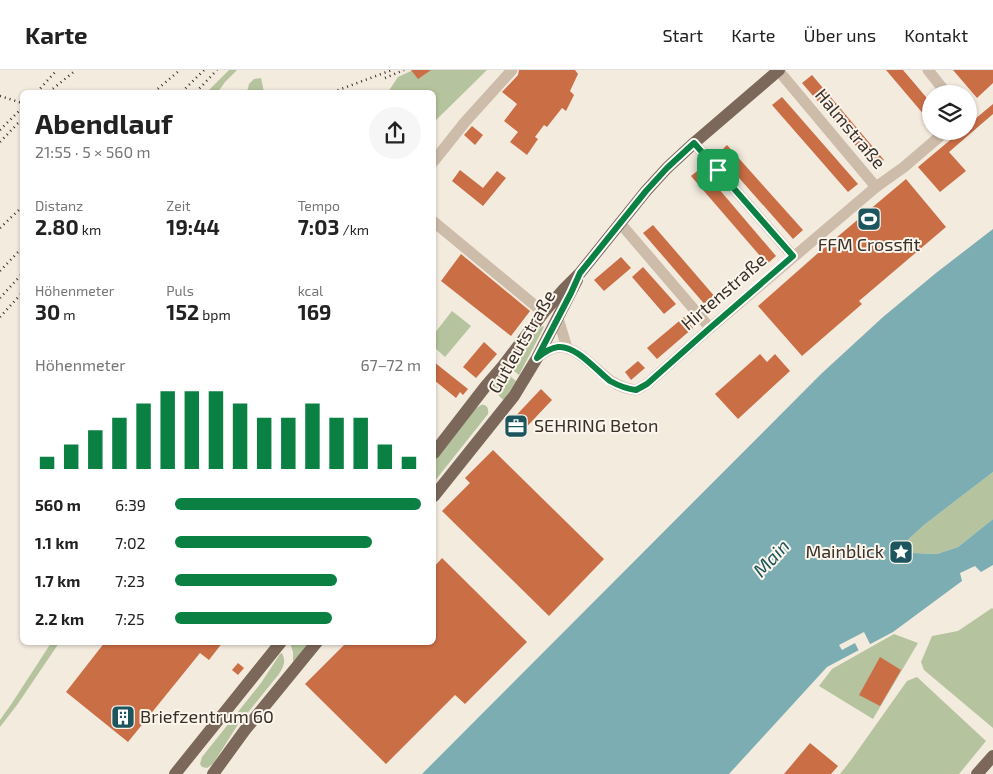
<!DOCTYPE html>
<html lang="de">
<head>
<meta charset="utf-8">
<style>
  body { margin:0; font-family:"Exo 2",sans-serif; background:#f6f6f6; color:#222; height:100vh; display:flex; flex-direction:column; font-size:19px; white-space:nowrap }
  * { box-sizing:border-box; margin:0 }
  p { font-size:16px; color:#767676 }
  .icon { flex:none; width:28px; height:28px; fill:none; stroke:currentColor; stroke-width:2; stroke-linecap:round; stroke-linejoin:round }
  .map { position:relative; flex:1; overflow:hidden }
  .sheet { position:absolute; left:20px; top:20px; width:416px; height:555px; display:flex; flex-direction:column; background:#fff; border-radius:8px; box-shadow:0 1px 4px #0004 }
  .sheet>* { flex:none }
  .tools { position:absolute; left:922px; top:15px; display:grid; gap:10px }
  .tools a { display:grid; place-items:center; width:55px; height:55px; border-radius:50%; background:#fff; box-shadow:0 1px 4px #0004; font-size:25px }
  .pin { position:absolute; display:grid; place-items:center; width:42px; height:42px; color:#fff; margin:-21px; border-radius:10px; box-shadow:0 2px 8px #0006 }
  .round { display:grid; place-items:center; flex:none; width:52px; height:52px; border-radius:26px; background:#f6f6f6 }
  .headline { display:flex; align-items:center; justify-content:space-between; height:85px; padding:0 15px }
  h1 { font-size:28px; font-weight:700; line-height:38px }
  .metrics { display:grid; grid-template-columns:repeat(3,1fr); gap:8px; height:85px; padding:5px 15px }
  .metrics div { display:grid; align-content:center }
  .metrics b { font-size:21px; font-weight:700 }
  .metrics small { font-size:14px; font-weight:400 }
  .metrics p { font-size:14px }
  .chart { height:140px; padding:10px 15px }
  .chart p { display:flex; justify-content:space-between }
  .chart svg { width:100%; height:90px; margin-top:5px; stroke:#0b8043; stroke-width:6 }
  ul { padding:0 15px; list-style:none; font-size:16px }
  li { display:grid; grid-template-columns:80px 60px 1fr; align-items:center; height:38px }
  li i { height:12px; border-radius:6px; background:#0b8043 }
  header { display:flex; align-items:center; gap:30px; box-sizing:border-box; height:70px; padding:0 25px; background:#fff; border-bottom:1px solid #e0e0e0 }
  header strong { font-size:24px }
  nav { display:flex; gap:28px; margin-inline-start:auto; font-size:18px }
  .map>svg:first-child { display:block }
  .green { fill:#b5c49e }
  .water { fill:#7cadb2 }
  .pier { fill:#f4ebdf }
  .building { fill:#ca6e46 }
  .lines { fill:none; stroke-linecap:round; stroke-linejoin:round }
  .minor { stroke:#cdbcaa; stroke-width:11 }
  .major { stroke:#7c685a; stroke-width:12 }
  .rail { stroke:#3a302a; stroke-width:2.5; stroke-dasharray:1 4; stroke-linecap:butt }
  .route-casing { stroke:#fff; stroke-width:10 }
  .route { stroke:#0b8043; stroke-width:6 }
  .labels { text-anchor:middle; stroke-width:4; stroke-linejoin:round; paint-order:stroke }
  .street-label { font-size:18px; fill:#3a302a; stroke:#fbf5ec }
  .poi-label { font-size:18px; fill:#3a302a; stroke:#fbf5ec; text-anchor:start }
  .water-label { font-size:19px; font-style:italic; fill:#1d555e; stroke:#fbf5ec }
</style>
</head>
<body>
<header>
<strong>Karte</strong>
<nav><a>Start</a><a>Karte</a><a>Über uns</a><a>Kontakt</a></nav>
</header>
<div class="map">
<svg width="993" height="704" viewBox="0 0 993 704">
  <rect width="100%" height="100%" fill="#f4ebdf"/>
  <g class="green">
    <path d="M229,0H237L225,12L218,22H207Z"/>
    <path d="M413,0H487L434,52V22H388L398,7Z"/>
    <path d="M261,8L264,22H245H247L249,14L254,9Z"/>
    <path d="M452,241L471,256L445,287L434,277V264Z"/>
    <path d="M544,256L543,259L519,305L508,296L541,257Z"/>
    <path d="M505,302L516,311L504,330C498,327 498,321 492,318Z"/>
    <path d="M481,335C487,334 489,339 488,344L434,412V390L475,339Z"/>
    <path d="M993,402V449L958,477L937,484L912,483L901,487L898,483L899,478L924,455Z"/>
    <path d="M992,538L993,539V658L924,600L921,592L932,566L958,561Z"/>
    <path d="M894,564L918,573L873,649L819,616L832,599Z"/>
    <path d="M51,573H59L17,635L0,657V650L12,633Z"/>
    <path d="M290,573H310L293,593V582Z"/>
    <path d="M282,583C286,591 284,596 279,604L237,656L213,694L207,698L202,697L200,694L202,687L261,613L280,584Z"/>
    <path d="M917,607L986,671L959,704H840L851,690L907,611Z"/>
  </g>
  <path class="water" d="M993,159V402L924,455L899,478L898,483L901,487L912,483L937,484L958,477L993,449V495L981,502L975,496L960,503L962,511L893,562L827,597L729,704H422L821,304L883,247L936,203Z"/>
  <path class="pier" d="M864,562L871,576L859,581L855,573L842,580L839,575Z"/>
  <g class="building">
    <path d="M411,0H431L418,9Z"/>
    <path d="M519,0H575L578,4L570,21L574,25L566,41L562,38L547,57L544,55L535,67L538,69L527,85L510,72L518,62L504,51L517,34L502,22L518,5Z"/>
    <path d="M886,0H903L915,14L931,33V53Z"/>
    <path d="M953,0H993V13L977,28Z"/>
    <path d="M812,5L884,90L875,98L802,13Z"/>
    <path d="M782,27L858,114L848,122L772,35Z"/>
    <path d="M993,34V44L949,82L966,101L940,122L918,97L961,61H969V54Z"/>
    <path d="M472,56L483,65L475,75L464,65Z"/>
    <path d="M727,75L803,160L793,169L718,84Z"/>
    <path d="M701,98L776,186L767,194L691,106Z"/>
    <path d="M460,100L483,118L497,101L506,108L483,136L452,111Z"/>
    <path d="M906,109L946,157L859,231L862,234L802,286L758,236L817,184Z"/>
    <path d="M653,155L716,228L707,237L643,163Z"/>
    <path d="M461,184L530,241L511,266L441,211Z"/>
    <path d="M621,187L631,198L604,221L594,210Z"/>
    <path d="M643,197L676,234L664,244L632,207Z"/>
    <path d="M684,247L693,258L657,289L647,278Z"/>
    <path d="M484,272L497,284L476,308L463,297Z"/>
    <path d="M760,284L767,292L775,284L790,301L738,349L715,324Z"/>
    <path d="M638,291L645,298L631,310L625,302Z"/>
    <path d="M434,292L468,319L463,325L460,322L456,328L434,310Z"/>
    <path d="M541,319L552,330L517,367L506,356Z"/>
    <path d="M493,380L604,489L549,546L442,441L470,413L465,408Z"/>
    <path d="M442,488L527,572L465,634L455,625L386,694L305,614L347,572H434V497Z"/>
    <path d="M105,572H223L209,590L200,583L128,672L66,622Z"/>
    <path d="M880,587L901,600L880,636L859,625Z"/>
    <path d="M238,593L244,598L238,605L232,600Z"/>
    <path d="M810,673L838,696L831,704H784Z"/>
  </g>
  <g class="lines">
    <g class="minor">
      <path d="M778,0L876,117"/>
      <path d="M928,0L947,24"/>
      <path d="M694,73L793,186"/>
      <path d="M434,91L465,52L512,0"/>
      <path d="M434,152L538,238L544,242"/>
      <path d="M620,153L710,258"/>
      <path d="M558,248L567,278"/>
      <path d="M537,288C543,283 550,278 558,277C576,275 597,301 611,311C619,316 626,319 636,320L647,314L710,258L876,117L904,97L946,61"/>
    </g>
    <g class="major">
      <path d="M434,383L485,317L503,296L544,242L564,219L580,203L646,121L667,98L694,73L779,0"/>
      <path d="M434,426L514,326L537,288L577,210"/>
      <path d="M175,704L281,572"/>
      <path d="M213,704L245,660L317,572"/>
      <path d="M977,704L993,686"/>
    </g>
    <g class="rail">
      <path d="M385,8L404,0"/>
      <path d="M37,22L57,0"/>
      <path d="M49,22L76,0"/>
      <path d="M154,22L180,0"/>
      <path d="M182,22L204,0"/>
      <path d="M196,22L217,0"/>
      <path d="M333,22L392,0"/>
      <path d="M0,26L22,33"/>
      <path d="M0,60L22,38"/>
      <path d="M0,72L22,49"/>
      <path d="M0,158L22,137"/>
      <path d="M0,201L22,178"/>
      <path d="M0,228L22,204"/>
      <path d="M0,247L22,223"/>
    </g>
  </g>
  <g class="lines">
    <g class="route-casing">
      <path id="route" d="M694,73L793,186L710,258L647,314L636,320C627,319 619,316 610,311C597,301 576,275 558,277C550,278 543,283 537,288L571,223L580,203L646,121L667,98Z"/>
    </g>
    <use href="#route" class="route"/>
  </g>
  <defs>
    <g id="stadium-square" transform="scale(1.25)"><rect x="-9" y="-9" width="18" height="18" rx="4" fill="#1d555e" stroke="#fbf5ec"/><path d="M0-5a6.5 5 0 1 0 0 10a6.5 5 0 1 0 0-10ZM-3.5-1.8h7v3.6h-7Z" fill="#fff"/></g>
    <g id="office-square" transform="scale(1.25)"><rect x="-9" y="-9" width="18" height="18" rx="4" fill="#1d555e" stroke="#fbf5ec"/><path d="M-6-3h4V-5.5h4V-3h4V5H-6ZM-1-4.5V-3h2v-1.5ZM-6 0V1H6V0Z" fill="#fff"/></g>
    <g id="sight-square" transform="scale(1.25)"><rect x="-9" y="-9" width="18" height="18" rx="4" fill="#1d555e" stroke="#fbf5ec"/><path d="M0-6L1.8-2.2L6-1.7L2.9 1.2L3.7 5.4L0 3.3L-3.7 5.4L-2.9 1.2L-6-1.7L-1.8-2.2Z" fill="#fff"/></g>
    <g id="building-square" transform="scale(1.25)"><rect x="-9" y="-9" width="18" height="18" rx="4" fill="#1d555e" stroke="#fbf5ec"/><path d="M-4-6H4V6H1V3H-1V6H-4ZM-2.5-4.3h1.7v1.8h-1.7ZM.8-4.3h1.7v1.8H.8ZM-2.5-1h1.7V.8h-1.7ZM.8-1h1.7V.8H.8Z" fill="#fff"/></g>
  </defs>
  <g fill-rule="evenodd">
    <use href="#stadium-square" x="869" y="149"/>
    <use href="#office-square" x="516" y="356"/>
    <use href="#sight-square" x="901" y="482"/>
    <use href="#building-square" x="123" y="647"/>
  </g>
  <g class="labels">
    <g class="street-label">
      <text transform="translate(850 59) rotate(50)" y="6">Halmstraße</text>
      <text transform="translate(724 222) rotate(-41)" y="6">Hirtenstraße</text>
      <text transform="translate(522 272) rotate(-60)" y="6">Gutleutstraße</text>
    </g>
    <g class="poi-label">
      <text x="869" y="181" text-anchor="middle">FFM Crossfit</text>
      <text x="534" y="362">SEHRING Beton</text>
      <text x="884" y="488" text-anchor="end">Mainblick</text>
      <text x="140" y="653">Briefzentrum 60</text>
    </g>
    <g class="water-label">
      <text transform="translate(771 488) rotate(-47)" y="7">Main</text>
    </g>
  </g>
</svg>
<div class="tools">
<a><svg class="icon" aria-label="layers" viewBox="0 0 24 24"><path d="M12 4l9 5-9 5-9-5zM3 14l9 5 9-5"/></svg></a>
</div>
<div class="pin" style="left:718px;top:100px;background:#1e9e55"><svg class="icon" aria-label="arrive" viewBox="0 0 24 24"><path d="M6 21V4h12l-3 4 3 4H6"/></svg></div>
<section class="sheet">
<div class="headline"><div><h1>Abendlauf</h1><p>21:55 · 5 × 560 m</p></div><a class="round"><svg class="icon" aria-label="share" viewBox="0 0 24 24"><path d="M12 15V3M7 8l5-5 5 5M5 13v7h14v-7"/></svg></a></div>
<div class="metrics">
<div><p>Distanz</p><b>2.80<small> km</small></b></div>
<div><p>Zeit</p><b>19:44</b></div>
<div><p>Tempo</p><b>7:03<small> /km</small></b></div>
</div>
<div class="metrics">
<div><p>Höhenmeter</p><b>30<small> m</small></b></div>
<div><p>Puls</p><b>152<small> bpm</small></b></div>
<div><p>kcal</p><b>169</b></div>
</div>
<div class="chart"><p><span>Höhenmeter</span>67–72 m</p>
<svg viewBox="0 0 160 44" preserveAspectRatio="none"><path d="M5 44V38M15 44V32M25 44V25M35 44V19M45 44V12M55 44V6M65 44V6M75 44V6M85 44V12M95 44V19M105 44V19M115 44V12M125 44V19M135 44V19M145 44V32M155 44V38"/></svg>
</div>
<ul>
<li><b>560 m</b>6:39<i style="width:100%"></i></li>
<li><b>1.1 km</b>7:02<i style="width:80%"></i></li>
<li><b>1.7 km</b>7:23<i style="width:66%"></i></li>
<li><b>2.2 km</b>7:25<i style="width:64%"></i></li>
</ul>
</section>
</div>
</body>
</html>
